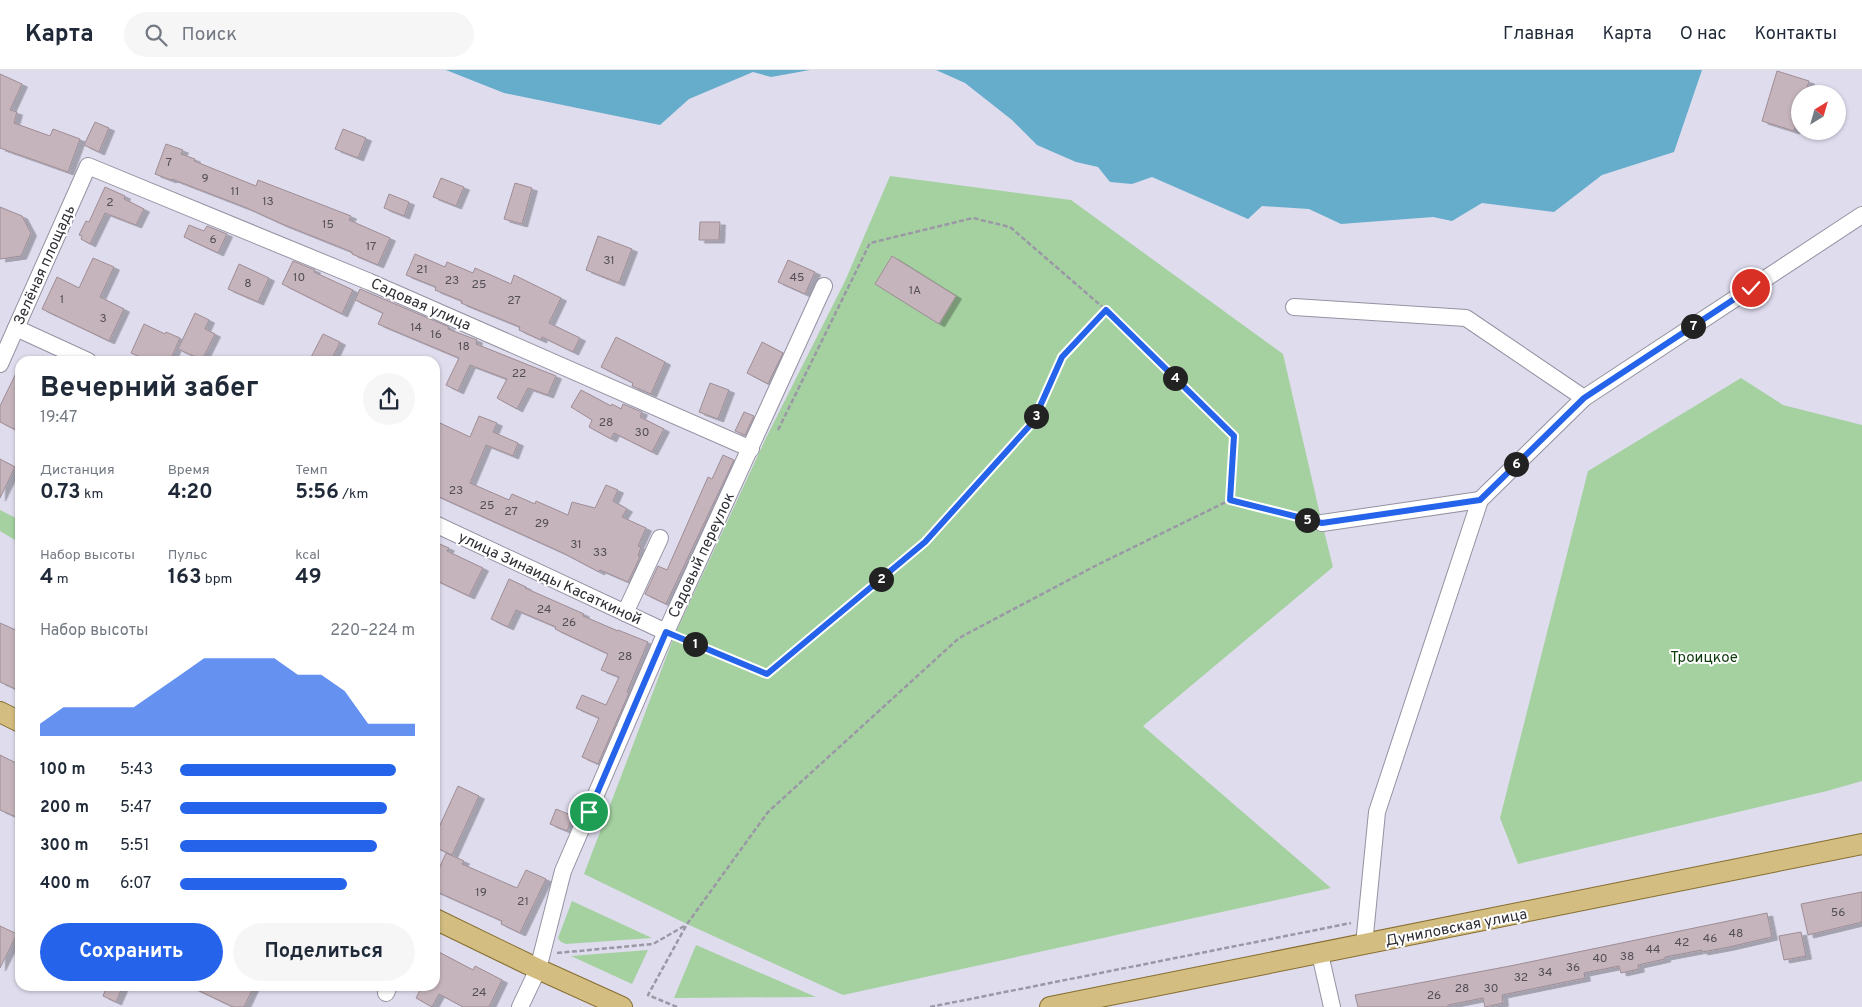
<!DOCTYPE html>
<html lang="ru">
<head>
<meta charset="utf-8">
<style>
  body { margin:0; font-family:Overpass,sans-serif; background:#f6f6f7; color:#1f2937; height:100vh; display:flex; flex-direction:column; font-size:19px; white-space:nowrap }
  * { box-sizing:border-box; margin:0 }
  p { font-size:16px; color:#747a83 }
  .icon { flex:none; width:28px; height:28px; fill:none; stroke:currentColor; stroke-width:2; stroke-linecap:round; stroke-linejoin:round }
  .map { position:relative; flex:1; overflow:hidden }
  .details { position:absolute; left:15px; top:286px; width:425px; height:635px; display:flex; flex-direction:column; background:#fff; border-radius:15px; box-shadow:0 1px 4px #0004 }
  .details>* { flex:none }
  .needle { width:32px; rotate:37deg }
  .fabs { position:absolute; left:1791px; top:15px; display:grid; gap:10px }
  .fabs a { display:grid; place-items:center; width:55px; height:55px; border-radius:50%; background:#fff; box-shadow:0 1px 4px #0004; font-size:25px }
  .pin { position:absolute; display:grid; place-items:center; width:42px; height:42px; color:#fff; margin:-21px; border:2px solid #fff; border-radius:50%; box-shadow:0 1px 5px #0007 }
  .km { position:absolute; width:25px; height:25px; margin:-12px; border-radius:50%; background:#222; color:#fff; font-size:14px; line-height:25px; text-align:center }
  .round { display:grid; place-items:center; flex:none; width:52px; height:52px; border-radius:26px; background:#f6f6f7 }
  .overview { display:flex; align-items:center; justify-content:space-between; height:85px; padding:0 25px }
  h1 { font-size:28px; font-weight:700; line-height:38px }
  .figures { display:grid; grid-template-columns:repeat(3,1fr); gap:8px; height:85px; padding:5px 25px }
  .figures div { display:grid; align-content:center }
  .figures b { font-size:21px; font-weight:700 }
  .figures small { font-size:14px; font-weight:400 }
  .figures p { font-size:14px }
  .chart { height:140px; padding:10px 25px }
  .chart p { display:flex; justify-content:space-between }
  .chart svg { width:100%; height:90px; margin-top:5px; fill:#2563eb; opacity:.7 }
  .primary-button { display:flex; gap:10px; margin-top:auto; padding:10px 25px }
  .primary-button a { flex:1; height:58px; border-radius:30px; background:#2563eb; color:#fff; font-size:20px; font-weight:700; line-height:58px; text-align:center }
  .primary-button a+a { background:#f6f6f7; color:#1f2937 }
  ul { padding:0 25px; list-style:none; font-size:16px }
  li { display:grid; grid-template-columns:80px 60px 1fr; align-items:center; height:38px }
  li i { height:12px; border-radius:6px; background:#2563eb }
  header { display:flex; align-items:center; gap:30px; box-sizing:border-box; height:70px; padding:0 25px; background:#fff; border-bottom:1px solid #e0e1e3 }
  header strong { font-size:24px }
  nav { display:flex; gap:28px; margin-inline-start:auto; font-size:18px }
  .search { width:350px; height:45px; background:#f6f6f7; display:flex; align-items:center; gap:12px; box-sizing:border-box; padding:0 18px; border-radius:28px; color:#747a83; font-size:19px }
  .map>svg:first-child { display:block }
  .green { fill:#a5d1a1 }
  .water { fill:#66adcb }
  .building { fill:#c6b4bc; stroke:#9e8d95; filter:url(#shadow) }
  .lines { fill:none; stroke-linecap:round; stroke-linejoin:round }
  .minor-casing { stroke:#9592a2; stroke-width:18 }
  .major-casing { stroke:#866e2f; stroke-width:22 }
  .path { stroke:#9a98a5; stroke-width:2.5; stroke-dasharray:5 2.5; stroke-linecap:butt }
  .minor { stroke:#fff; stroke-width:16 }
  .major { stroke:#d3bd81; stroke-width:20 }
  .route-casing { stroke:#fff; stroke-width:10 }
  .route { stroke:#2563eb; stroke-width:6 }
  .labels { text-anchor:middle; stroke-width:4; stroke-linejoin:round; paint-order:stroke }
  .number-label { font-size:12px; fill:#544f56 }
  .street-label { font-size:15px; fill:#2e2d34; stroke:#fff }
  .park-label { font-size:15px; fill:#0e3d0d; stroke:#fff }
</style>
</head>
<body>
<header>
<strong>Карта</strong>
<div class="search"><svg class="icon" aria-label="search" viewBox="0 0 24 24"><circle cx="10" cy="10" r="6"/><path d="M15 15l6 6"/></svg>Поиск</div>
<nav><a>Главная</a><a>Карта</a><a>О нас</a><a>Контакты</a></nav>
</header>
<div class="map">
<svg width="1862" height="937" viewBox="0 0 1862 937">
  <defs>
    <filter id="shadow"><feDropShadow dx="5.5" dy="3" stdDeviation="0" flood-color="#0004"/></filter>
  </defs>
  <rect width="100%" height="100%" fill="#dfdcee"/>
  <g class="green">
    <path d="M890,106L1071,130L1283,284L1322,453L1333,497L1143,656L1331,818L843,925L687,854L584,804L675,564L766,368L845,211Z"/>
    <path d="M1741,308L1783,335L1862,355V711L1827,721L1518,794L1500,748L1588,401Z"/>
    <path d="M0,440L20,450V473L0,461Z"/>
    <path d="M572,831L652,868L566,874L561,872L558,868Z"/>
    <path d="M696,875L816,927L674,928Z"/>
    <path d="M648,880L632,914L571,886Z"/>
  </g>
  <g class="water">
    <path d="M446,0H810L771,7L753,2L689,29L660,55L504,23Z"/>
    <path d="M936,0H1702L1674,82L1602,105L1554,142L1482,133L1452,151L1433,147L1341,154L1309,139L1262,136L1248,149L1152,107L1132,114L1110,112L1098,97L1076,92L1037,75L1012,50L965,13Z"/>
  </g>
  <g class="building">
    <path d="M1777,1L1809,11L1805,24H1800V40L1794,61L1762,51Z"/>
    <path d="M0,4L22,14L10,40L17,42L14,53L50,66L53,59L80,69L68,102L0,78Z"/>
    <path d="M95,52L109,58L99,82L84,75Z"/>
    <path d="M343,59L366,68L358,88L335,79Z"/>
    <path d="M166,74L183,80L181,84L195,89L194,91L256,116L258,110L351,146L349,150L390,168L378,195L352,184V182L282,154L247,138L172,109L171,110L155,104Z"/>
    <path d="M441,108L464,117L456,136L433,127Z"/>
    <path d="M515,113L532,118L522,154L504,149Z"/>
    <path d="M105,117L125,126L124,129L144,139L136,155L105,143L90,174L81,169L82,166L79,165L86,151L89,152Z"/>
    <path d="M389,124L409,132L404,146L384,138Z"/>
    <path d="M0,137L22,146L31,163L21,186L0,189Z"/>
    <path d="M700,152H720L719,170H699Z"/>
    <path d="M189,155L204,161L207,156L227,164L218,183L184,167Z"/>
    <path d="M598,166L632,179L619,213L586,200Z"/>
    <path d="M415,184L445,197L447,192L473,203L475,198L511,214L514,205L561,228L549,253L580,268L573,282L542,267L541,270L519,260L520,257L461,233L462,231L435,220L436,217L406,205Z"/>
    <path d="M892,186L956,226L939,254L875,214Z"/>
    <path d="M93,188L114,197L100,227L124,239L109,271L42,239L57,207L79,218Z"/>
    <path d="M788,190L815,202L805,224L778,212Z"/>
    <path d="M293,191L315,200L314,202L353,220L342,244L282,214Z"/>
    <path d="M239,194L269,208L258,232L228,219Z"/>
    <path d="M360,219L449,257L448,259L477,270L476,274L556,306L548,325L528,318L517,339L497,328L507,309L470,295L458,321L446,315L459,288L378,254L383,243L355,230Z"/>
    <path d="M195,243L209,250L205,259L215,264L202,290L178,279Z"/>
    <path d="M144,254L165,264L166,262L180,268L170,291H149L131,283Z"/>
    <path d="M323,264L340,272L331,291H309Z"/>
    <path d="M616,267L665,292L651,324L632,316L633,313L601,297Z"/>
    <path d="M762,272L783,283L768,314L747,303Z"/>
    <path d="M20,295V362L0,352V336Z"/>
    <path d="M710,313L729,320L718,349L699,342Z"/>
    <path d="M581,320L611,336L612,334L621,339L623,334L642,342L640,347L664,359L652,382L614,363L611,369L589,357L592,350L571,337Z"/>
    <path d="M744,342L754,346L745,365L735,361Z"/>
    <path d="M479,346L497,353L493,362L518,373L513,386L486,375L470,413L509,430L512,424L535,434L536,431L568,445L572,432L595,438L606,415L618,420L613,431L627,439L622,447L646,458L638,476L641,477L638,486L640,487L628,512L600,500L599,502L563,483L435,425V364L440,353L470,367Z"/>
    <path d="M723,385L734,390L666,534L645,524L658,496L667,500L708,407L712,409Z"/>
    <path d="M0,389L15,397L0,428Z"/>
    <path d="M435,472L449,478L447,481L483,498L469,526L435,510Z"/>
    <path d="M509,509L526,517L525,518L584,544L583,546L618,561V560L648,572L627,622L629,623L598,694L582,687L599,648L576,638L582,625L606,635L619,607L601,600L608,584L555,559L556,557L516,540L508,557L491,549Z"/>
    <path d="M0,553L20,562V621L0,612Z"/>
    <path d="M0,685L20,695V738L16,747L0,740Z"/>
    <path d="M458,716L479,726L452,785L435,777V766Z"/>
    <path d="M556,739L573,746L567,761L550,754Z"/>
    <path d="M446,783L464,791L462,794L517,818L526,800L546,809L520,863L501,854L502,851L435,821V808Z"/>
    <path d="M1862,822V852L1808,865L1801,834Z"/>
    <path d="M1767,843L1772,867L1729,877L1702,882V880L1665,887V889L1638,895L1639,899L1621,903L1619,896L1584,903L1585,908L1502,925L1503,933L1485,937L1483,928L1448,935V937H1358L1355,925L1510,896Z"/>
    <path d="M0,856L17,864L0,898Z"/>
    <path d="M1801,862L1806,886L1784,890L1779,866Z"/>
    <path d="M435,880L473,900L475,896L502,910L489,937H463L439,924L432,937L416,928L422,916H435Z"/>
    <path d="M107,916H123L116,932L103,926Z"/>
    <path d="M189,916H254L244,937H233Z"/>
  </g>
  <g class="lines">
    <g class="minor-casing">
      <g id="minor">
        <path d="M1294,237L1466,248L1584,328"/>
        <path d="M16,258L88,291"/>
        <path d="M0,294L88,96L370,212L751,379"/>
        <path d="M1322,453L1480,430"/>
        <path d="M435,454L666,562"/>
        <path d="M625,543L660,468"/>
        <path d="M1364,875L1377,742L1480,430L1584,328L1862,145"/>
        <path d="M1320,884L1332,937"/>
        <path d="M386,923L389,916"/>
        <path d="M520,937L538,899L563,801L666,562L824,216"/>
      </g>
    </g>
    <g class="major-casing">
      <g id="major">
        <path d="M0,642L20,652"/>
        <path d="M435,849L538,899L622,937"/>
        <path d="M1050,937L1862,774"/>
      </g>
    </g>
    <g class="path">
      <path d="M778,360L870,173L973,148L1010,157L1106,240L1234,366L1230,430"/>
      <path d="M679,568L767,604L925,472L1033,352L1062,287L1105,240"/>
      <path d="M557,883L653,874L686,855"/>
      <path d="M677,937L648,925L687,854L768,742L959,568L1095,496L1230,430L1308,450"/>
      <path d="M930,937L1351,853"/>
    </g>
    <use href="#minor" class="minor"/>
    <use href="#major" class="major"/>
  </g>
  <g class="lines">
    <g class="route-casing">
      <path id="route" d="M589,742L666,562L767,604L925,472L1033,352L1062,287L1106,240L1234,366L1230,430L1322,453L1480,430L1584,328L1751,218"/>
    </g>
    <use href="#route" class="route"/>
  </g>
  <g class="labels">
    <g class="number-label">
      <text x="169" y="96">7</text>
      <text x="205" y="112">9</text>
      <text x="235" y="125">11</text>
      <text x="268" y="135">13</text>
      <text x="110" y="136">2</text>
      <text x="328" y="158">15</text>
      <text x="213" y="173">6</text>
      <text x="371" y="180">17</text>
      <text x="609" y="194">31</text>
      <text x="422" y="203">21</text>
      <text x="299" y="211">10</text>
      <text x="797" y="211">45</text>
      <text x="452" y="214">23</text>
      <text x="248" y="217">8</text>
      <text x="479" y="218">25</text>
      <text x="915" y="224">1А</text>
      <text x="62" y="233">1</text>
      <text x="514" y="234">27</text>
      <text x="103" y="252">3</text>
      <text x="416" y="261">14</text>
      <text x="436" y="268">16</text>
      <text x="464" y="280">18</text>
      <text x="519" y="307">22</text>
      <text x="606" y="356">28</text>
      <text x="642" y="366">30</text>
      <text x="456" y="424">23</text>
      <text x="487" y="439">25</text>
      <text x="511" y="445">27</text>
      <text x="542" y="457">29</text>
      <text x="576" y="478">31</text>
      <text x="600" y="486">33</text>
      <text x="544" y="543">24</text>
      <text x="569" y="556">26</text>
      <text x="625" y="590">28</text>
      <text x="481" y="826">19</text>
      <text x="523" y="835">21</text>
      <text x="1838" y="846">56</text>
      <text x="1736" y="867">48</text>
      <text x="1710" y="872">46</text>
      <text x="1682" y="876">42</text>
      <text x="1653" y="883">44</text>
      <text x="1627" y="890">38</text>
      <text x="1600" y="892">40</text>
      <text x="1573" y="901">36</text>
      <text x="1545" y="906">34</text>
      <text x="1521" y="911">32</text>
      <text x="1462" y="922">28</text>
      <text x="1491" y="922">30</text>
      <text x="479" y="926">24</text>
      <text x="1434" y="929">26</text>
    </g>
    <g class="street-label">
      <text transform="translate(44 195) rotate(-66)" y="5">Зелёная площадь</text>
      <text transform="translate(421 234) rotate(24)" y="5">Садовая улица</text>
      <text transform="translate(701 485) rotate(-65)" y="5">Садовый переулок</text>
      <text transform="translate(550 508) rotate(25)" y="5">улица Зинаиды Касаткиной</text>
      <text transform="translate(1456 857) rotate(-11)" y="5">Дуниловская улица</text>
    </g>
    <g class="park-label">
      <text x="1704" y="592">Троицкое</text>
    </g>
  </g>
</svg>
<div class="fabs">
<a><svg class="needle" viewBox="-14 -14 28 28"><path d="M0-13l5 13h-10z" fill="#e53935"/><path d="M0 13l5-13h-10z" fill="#747a83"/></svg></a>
</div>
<div class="pin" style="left:589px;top:742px;background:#1e9e55"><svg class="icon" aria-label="arrive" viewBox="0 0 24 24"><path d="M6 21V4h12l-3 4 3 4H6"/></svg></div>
<div class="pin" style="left:1751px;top:218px;background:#d93025"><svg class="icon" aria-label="check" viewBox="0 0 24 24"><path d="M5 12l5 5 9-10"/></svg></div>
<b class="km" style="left:695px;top:574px">1</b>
<b class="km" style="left:881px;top:509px">2</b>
<b class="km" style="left:1036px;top:346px">3</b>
<b class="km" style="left:1175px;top:308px">4</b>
<b class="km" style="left:1307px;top:450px">5</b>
<b class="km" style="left:1516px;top:394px">6</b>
<b class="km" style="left:1693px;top:256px">7</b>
<section class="details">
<div class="overview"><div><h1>Вечерний забег</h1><p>19:47</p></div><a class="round"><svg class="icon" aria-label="share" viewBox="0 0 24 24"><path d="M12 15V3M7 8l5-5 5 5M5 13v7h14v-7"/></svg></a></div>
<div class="figures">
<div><p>Дистанция</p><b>0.73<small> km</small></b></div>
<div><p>Время</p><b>4:20</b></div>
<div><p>Темп</p><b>5:56<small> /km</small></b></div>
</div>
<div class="figures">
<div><p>Набор высоты</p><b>4<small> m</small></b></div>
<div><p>Пульс</p><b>163<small> bpm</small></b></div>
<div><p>kcal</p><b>49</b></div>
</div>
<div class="chart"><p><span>Набор высоты</span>220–224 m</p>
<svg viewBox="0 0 160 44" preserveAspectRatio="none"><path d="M0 44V38L10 30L20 30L30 30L40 30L50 22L60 14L70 6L80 6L90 6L100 6L110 14L120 14L130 22L140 38L150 38L160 38V44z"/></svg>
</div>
<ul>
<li><b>100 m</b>5:43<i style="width:92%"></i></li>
<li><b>200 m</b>5:47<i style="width:88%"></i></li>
<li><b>300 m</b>5:51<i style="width:84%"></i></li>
<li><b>400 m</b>6:07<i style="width:71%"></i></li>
</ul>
<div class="primary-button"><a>Сохранить</a><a>Поделиться</a></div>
</section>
</div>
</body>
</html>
